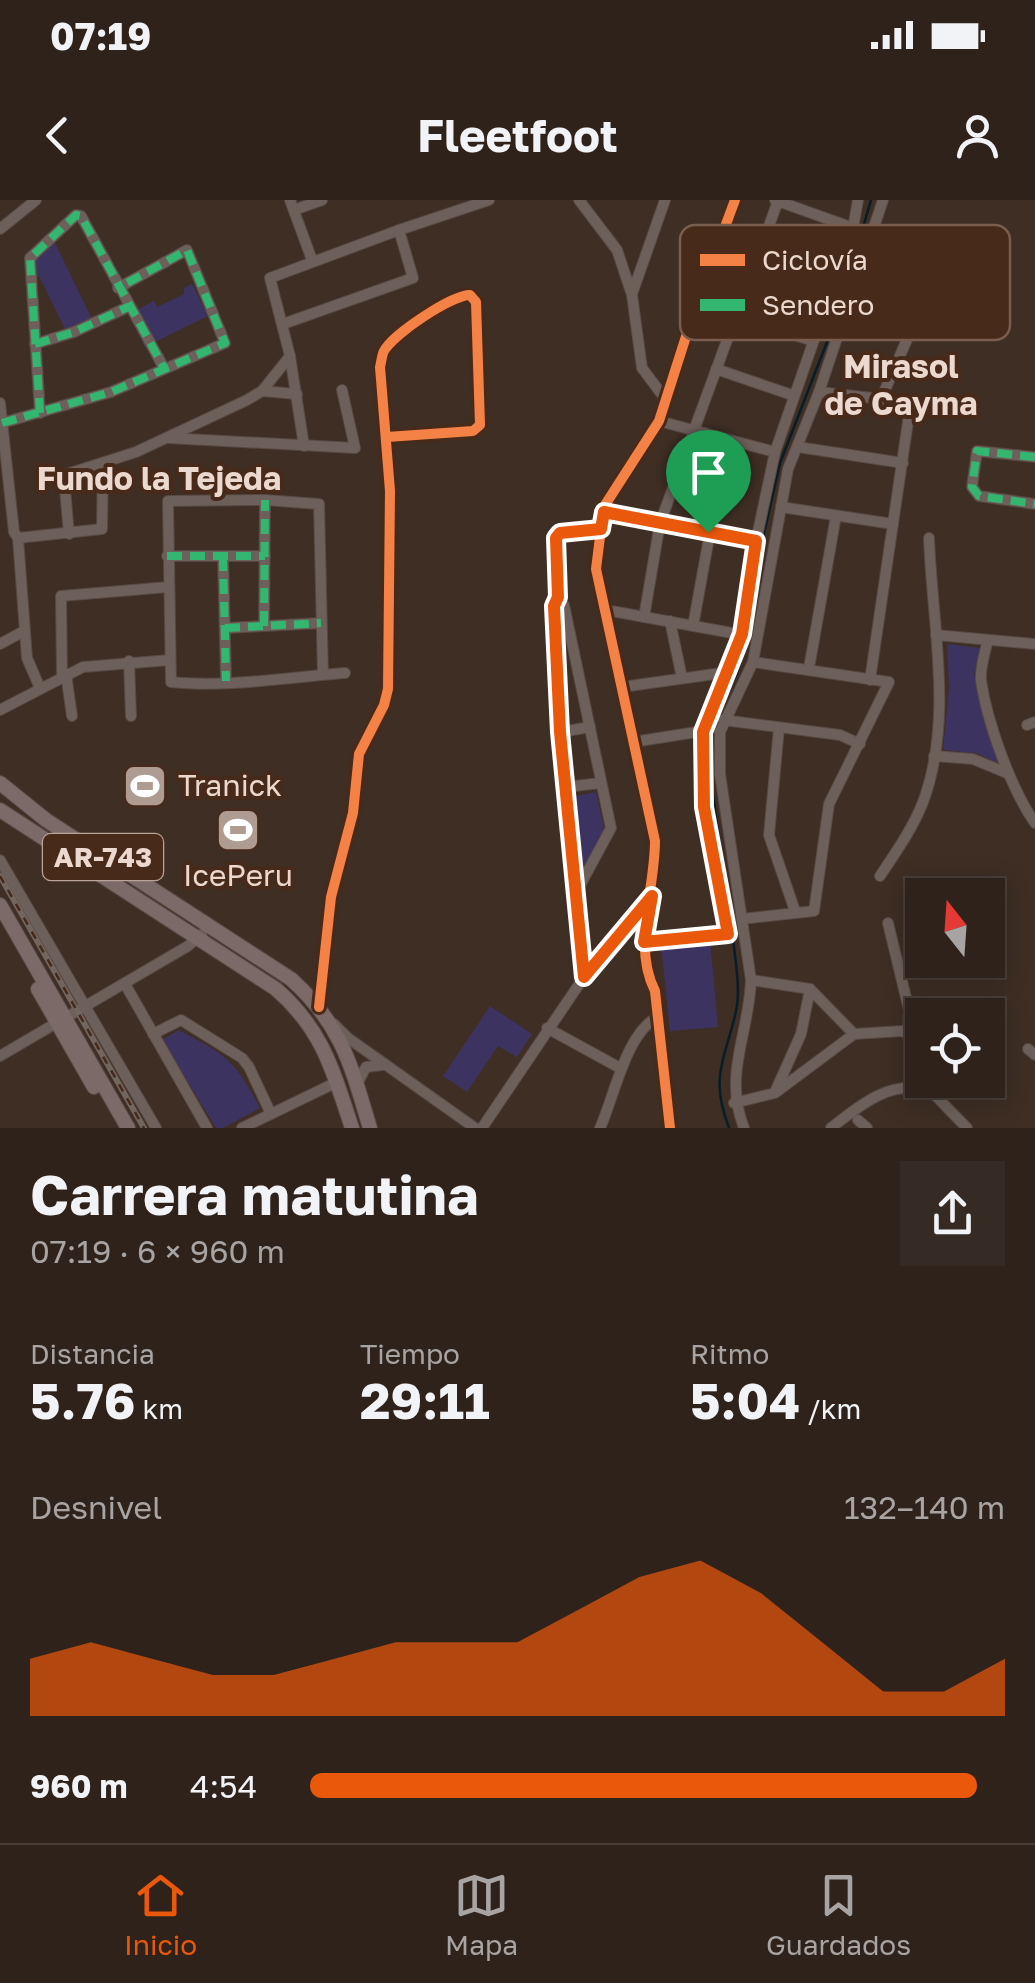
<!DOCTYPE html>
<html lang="es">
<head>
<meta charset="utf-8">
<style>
  body { margin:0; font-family:"Golos Text",sans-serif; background:#362a24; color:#f1f3f6; height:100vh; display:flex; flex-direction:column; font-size:38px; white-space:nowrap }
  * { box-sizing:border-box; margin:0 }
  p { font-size:32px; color:#a7a4a3 }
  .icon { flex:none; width:55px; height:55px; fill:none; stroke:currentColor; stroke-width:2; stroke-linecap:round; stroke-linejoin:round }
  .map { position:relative; height:928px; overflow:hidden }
  .side { display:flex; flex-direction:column; background:#2e221b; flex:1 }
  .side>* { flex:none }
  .needle { width:65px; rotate:343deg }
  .buttons { position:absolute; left:905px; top:678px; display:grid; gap:20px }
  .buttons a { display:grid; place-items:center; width:100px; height:100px; border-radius:0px; background:#2e221b; box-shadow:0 5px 25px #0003,0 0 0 2px #493f3a; font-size:50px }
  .pin { position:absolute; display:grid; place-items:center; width:85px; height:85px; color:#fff; margin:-102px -42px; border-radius:50% 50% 50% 0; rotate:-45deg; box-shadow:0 0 10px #0007 }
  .pin .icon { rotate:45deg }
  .round { display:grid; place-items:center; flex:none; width:105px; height:105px; border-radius:0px; background:#362a24 }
  .headline { display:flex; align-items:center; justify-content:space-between; height:170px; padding:0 30px }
  h1 { font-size:55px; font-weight:700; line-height:75px }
  .metrics { display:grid; grid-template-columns:repeat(3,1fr); gap:15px; height:170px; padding:10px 30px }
  .metrics div { display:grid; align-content:center }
  .metrics b { font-size:50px; font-weight:700 }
  .metrics small { font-size:28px; font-weight:400 }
  .metrics p { font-size:28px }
  .chart { height:280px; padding:20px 30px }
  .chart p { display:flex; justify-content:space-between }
  .chart svg { width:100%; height:180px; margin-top:10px; fill:#ea580c; opacity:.7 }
  ul { padding:0 30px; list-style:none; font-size:32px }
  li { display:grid; grid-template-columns:160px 120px 1fr; align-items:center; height:75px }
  li i { height:25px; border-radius:12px; background:#ea580c }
  .status { display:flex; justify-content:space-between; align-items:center; height:70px; padding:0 50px; background:#2e221b; direction:ltr }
  .status svg { height:28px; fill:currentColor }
  header { display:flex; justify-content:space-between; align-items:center; height:130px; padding:0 30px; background:#2e221b; font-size:45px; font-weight:700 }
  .menu { display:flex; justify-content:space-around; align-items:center; height:140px; border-top:2px solid #493f3a; background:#2e221b; font-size:28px; color:#a7a4a3 }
  .menu a { display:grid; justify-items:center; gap:5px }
  .menu .current { color:#ea580c }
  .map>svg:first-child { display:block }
  .green { fill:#3d3361 }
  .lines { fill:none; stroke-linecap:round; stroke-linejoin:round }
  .stream { stroke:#061e28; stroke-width:2.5 }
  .minor-casing { stroke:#574942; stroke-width:12 }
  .major-casing { stroke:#574942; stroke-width:16 }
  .minor { stroke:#6d605a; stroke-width:10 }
  .major { stroke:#7c6a69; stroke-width:14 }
  .rail-casing { stroke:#71655e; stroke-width:6 }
  .rail { stroke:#482a1a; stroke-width:2.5; stroke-dasharray:8; stroke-linecap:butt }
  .quiet { stroke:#33b770; stroke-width:8; stroke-dasharray:15 8; stroke-linecap:butt }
  .cycleway-casing { stroke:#482a1a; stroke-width:16 }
  .cycleway { stroke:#f48246; stroke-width:10 }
  .route-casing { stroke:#fff; stroke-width:20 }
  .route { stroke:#ea580c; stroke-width:12 }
  .labels { text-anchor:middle; stroke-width:8; stroke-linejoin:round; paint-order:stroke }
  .shield { fill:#482a1a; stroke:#baa498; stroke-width:2.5 }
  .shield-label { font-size:28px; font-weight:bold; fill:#ebd8ce }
  .poi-label { font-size:30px; fill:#ebd8ce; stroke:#482a1a; text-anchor:start }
  .neighbourhood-label { font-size:32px; font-weight:bold; fill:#ebd8ce; stroke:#482a1a }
  .key { fill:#482a1a; stroke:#795e50; stroke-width:2.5 }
  .key-label { font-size:28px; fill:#ebd8ce }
</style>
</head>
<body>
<div class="status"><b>07:19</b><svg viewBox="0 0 49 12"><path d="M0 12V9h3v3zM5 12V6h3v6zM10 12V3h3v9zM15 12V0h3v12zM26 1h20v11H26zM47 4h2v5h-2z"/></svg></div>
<header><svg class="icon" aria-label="back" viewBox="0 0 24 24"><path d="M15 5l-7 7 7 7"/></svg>Fleetfoot<svg class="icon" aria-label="person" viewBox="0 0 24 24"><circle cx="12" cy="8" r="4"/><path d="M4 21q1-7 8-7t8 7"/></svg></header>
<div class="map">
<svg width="1035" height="928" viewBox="0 0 1035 928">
  <rect width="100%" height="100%" fill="#3e2e24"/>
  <g class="green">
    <path d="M54,41L92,119L66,131L39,76H33V58Z"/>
    <path d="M192,84L208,116L145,147L128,114L154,101L157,107L184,94V88Z"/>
    <path d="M947,444L981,448L974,473L998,563L976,553L943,550L949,488Z"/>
    <path d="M596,592L604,629L580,677L576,596Z"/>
    <path d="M710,740L718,827L670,831L661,745Z"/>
    <path d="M490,806L532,834L517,857L498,846L467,892L443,876Z"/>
    <path d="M179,830C227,856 234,859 260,908L223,928H216L162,840Z"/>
  </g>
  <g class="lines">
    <g class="stream">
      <path d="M760,351L780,263L839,111L871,0"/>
      <path d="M708,547C713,511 739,483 744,447"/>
      <path d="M708,560L730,715"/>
      <path d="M729,928C709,875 725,861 736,811C741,789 735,760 733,738"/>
    </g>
    <g class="minor-casing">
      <g id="minor">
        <path d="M290,0L312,60"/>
        <path d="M579,0L617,50L632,95L642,168L666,200"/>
        <path d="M775,0L853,28"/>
        <path d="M294,10L322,0"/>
        <path d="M0,29L36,0"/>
        <path d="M399,30L489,0"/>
        <path d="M868,52L913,65L922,85L909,135L881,199"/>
        <path d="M756,59L833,83"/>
        <path d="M632,94L665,0"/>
        <path d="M697,102L813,141"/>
        <path d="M283,124L413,78L399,30L270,78L290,156L304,246"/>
        <path d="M35,144L74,132L128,107"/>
        <path d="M716,169L792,195"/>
        <path d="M262,191L297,194"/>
        <path d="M819,192L881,199L910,208L870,480"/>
        <path d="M0,203L14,332L18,338L27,458L40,488"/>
        <path d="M40,213L30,58L76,15L81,16L164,168"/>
        <path d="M659,221L775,252"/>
        <path d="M2,223L111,192L225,143L187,50L118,88"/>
        <path d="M168,238L355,248L342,190"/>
        <path d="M798,247L903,263"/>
        <path d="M1035,257L977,251L972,287L979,296L1035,304"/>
        <path d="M781,307L893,324"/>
        <path d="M604,312L756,341"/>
        <path d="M69,334L64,278L67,274L136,252L247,200L262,191L290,156"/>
        <path d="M18,338L102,329L103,263"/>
        <path d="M167,356H265"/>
        <path d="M223,356L226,481"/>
        <path d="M558,397L564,405L611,628L577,691"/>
        <path d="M606,410L743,435"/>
        <path d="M644,417L660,323L778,1"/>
        <path d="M670,421L682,478"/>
        <path d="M264,426L265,300"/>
        <path d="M693,426L718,288L705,233"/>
        <path d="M225,428L321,423"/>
        <path d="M936,435L1035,444"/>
        <path d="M988,440C985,452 980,467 981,480C987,522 1011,589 1035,623"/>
        <path d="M0,444L24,431"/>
        <path d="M129,461L131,516"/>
        <path d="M809,468L836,316"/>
        <path d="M66,474L72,516"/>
        <path d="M323,475L319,304L265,300L168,301L171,482C227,488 289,477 345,473"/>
        <path d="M62,476L61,396L168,387"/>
        <path d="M622,487L729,472"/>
        <path d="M0,510L83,467L170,460"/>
        <path d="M723,520L840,535L860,544"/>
        <path d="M1027,525L1035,522"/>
        <path d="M779,528L769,635L795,711"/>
        <path d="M561,532L590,527"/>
        <path d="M633,542L703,531"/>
        <path d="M934,556L973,559L1009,574"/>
        <path d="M566,587L601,583"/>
        <path d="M0,660L156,928"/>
        <path d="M880,676C896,652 913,628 923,602C954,519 932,424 929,338"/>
        <path d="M742,719L814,711L829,604L889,482L753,462"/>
        <path d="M888,723L909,810L908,834L922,876"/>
        <path d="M644,741L729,734L704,607L703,531L743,435L756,341L775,252L853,28L858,0"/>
        <path d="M584,777L561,532L554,407L558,397L556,339L561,333L601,329"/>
        <path d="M751,780L810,789L854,834"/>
        <path d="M125,784L207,928"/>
        <path d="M319,807L331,697L353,613L359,554L384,505L388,489L390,291L380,167C381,164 382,154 384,151C393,134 452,95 470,95L476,102L480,225L473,231L387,237"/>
        <path d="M334,824L348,838L475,928"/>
        <path d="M547,828L620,868"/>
        <path d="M153,834L181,820L242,858L249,867L271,914"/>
        <path d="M1028,849L1035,855"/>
        <path d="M0,856L188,746L202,734"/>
        <path d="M357,884L366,867L383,865"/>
        <path d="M926,886L967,928"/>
        <path d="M775,892L801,834L810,789"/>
        <path d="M734,903L775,893L854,834L902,831L908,834"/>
        <path d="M858,920L867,928"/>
        <path d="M242,928L337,882"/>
        <path d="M482,928L584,777L651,697"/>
        <path d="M600,928C614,898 626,832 658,817"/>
        <path d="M670,928L655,791C632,746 655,690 655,641L596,369L601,329L605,305L659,221L697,102L735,0"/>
        <path d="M744,928C723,874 749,835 751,780L720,574V532L753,462L788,269L819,192L883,0"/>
        <path d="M831,928C859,906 889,880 927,890"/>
      </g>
    </g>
    <g class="major-casing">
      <g id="major">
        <path d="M0,583L46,620L291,779C342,825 351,865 370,928"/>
        <path d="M0,610L276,789C323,830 333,871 352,928"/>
        <path d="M0,705L128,928"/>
        <path d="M38,789L94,887"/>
      </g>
    </g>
    <use href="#minor" class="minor"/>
    <use href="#major" class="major"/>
    <g class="rail-casing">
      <path id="rail" d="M0,676L144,928"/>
    </g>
    <use href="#rail" class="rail"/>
    <g class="quiet">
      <path d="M35,144L74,132L128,107"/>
      <path d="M40,213L30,58L76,15L81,16L164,168"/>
      <path d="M2,223L111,192L225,143L187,50L118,88"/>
      <path d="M1035,257L977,251L972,287L979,296L1035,304"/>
      <path d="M167,356H265"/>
      <path d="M223,356L226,481"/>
      <path d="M264,426L265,300"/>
      <path d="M225,428L321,423"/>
    </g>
    <g class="cycleway-casing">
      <g id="cycleway">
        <path d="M319,807L331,697L353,613L359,554L384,505L388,489L390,291L380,167C381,164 382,154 384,151C393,134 452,95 470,95L476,102L480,225L473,231L387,237"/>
        <path d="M670,928L655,791C632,746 655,690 655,641L596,369L601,329L605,305L659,221L697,102L735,0"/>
      </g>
    </g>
    <use href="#cycleway" class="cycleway"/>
  </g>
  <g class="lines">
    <g class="route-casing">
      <path id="route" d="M604,312L756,341L742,434L703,532L704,607L728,734L644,742L652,696L584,777L560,532L554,406L558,397L556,338L560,333L601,329Z"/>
    </g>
    <use href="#route" class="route"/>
  </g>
  <defs>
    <g id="stadium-square" transform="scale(2.25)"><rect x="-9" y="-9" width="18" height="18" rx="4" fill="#ae9c92" stroke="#482a1a"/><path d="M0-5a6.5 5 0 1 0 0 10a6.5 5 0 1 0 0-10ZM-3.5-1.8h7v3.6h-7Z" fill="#fff"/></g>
  </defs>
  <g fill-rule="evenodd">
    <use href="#stadium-square" x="145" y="586"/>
    <use href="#stadium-square" x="238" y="630"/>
  </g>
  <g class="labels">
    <rect class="shield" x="43" y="634" width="120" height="46" rx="8"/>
    <g class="shield-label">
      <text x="103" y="667">AR-743</text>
    </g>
    <g class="poi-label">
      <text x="178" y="596">Tranick</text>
      <text x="238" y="686" text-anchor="middle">IcePeru</text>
    </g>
    <g class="neighbourhood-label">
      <text x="901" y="178">Mirasol<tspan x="901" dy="37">de Cayma</tspan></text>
      <text x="159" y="290">Fundo la Tejeda</text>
    </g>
  </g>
  <rect x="680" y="25" width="330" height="115" rx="15" class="key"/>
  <rect x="700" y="54" width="45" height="12" fill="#f48246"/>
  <rect x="700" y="99" width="45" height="12" fill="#33b770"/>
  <g class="key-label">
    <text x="762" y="70">Ciclovía</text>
    <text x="762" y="115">Sendero</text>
  </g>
</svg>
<div class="buttons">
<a><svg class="needle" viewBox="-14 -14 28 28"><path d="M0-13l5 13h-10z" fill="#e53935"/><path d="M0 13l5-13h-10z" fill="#a7a4a3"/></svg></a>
<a><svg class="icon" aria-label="locate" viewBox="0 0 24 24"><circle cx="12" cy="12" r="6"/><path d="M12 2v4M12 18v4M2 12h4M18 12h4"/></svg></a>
</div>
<div class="pin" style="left:708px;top:332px;background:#1e9e55"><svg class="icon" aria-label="arrive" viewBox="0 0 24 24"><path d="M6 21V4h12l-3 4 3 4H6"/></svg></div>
</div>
<section class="side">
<div class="headline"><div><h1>Carrera matutina</h1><p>07:19 · 6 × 960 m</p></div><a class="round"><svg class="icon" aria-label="share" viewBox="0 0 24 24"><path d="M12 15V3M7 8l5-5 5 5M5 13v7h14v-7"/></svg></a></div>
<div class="metrics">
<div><p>Distancia</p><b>5.76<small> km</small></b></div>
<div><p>Tiempo</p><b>29:11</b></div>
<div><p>Ritmo</p><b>5:04<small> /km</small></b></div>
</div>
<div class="chart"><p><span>Desnivel</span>132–140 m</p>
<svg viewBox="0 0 160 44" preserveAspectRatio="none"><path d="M0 44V30L10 26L20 30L30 34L40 34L50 30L60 26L70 26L80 26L90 18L100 10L110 6L120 14L130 26L140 38L150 38L160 30V44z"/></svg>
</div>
<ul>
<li><b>960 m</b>4:54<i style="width:96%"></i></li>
</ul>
</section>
<nav class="menu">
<a class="current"><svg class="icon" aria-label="home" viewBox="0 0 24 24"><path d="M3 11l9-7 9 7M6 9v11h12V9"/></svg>Inicio</a>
<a><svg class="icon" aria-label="map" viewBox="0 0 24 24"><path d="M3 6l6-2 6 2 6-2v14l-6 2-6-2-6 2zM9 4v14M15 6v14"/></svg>Mapa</a>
<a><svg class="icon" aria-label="saved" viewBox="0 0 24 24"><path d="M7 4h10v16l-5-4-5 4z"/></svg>Guardados</a>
</nav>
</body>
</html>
